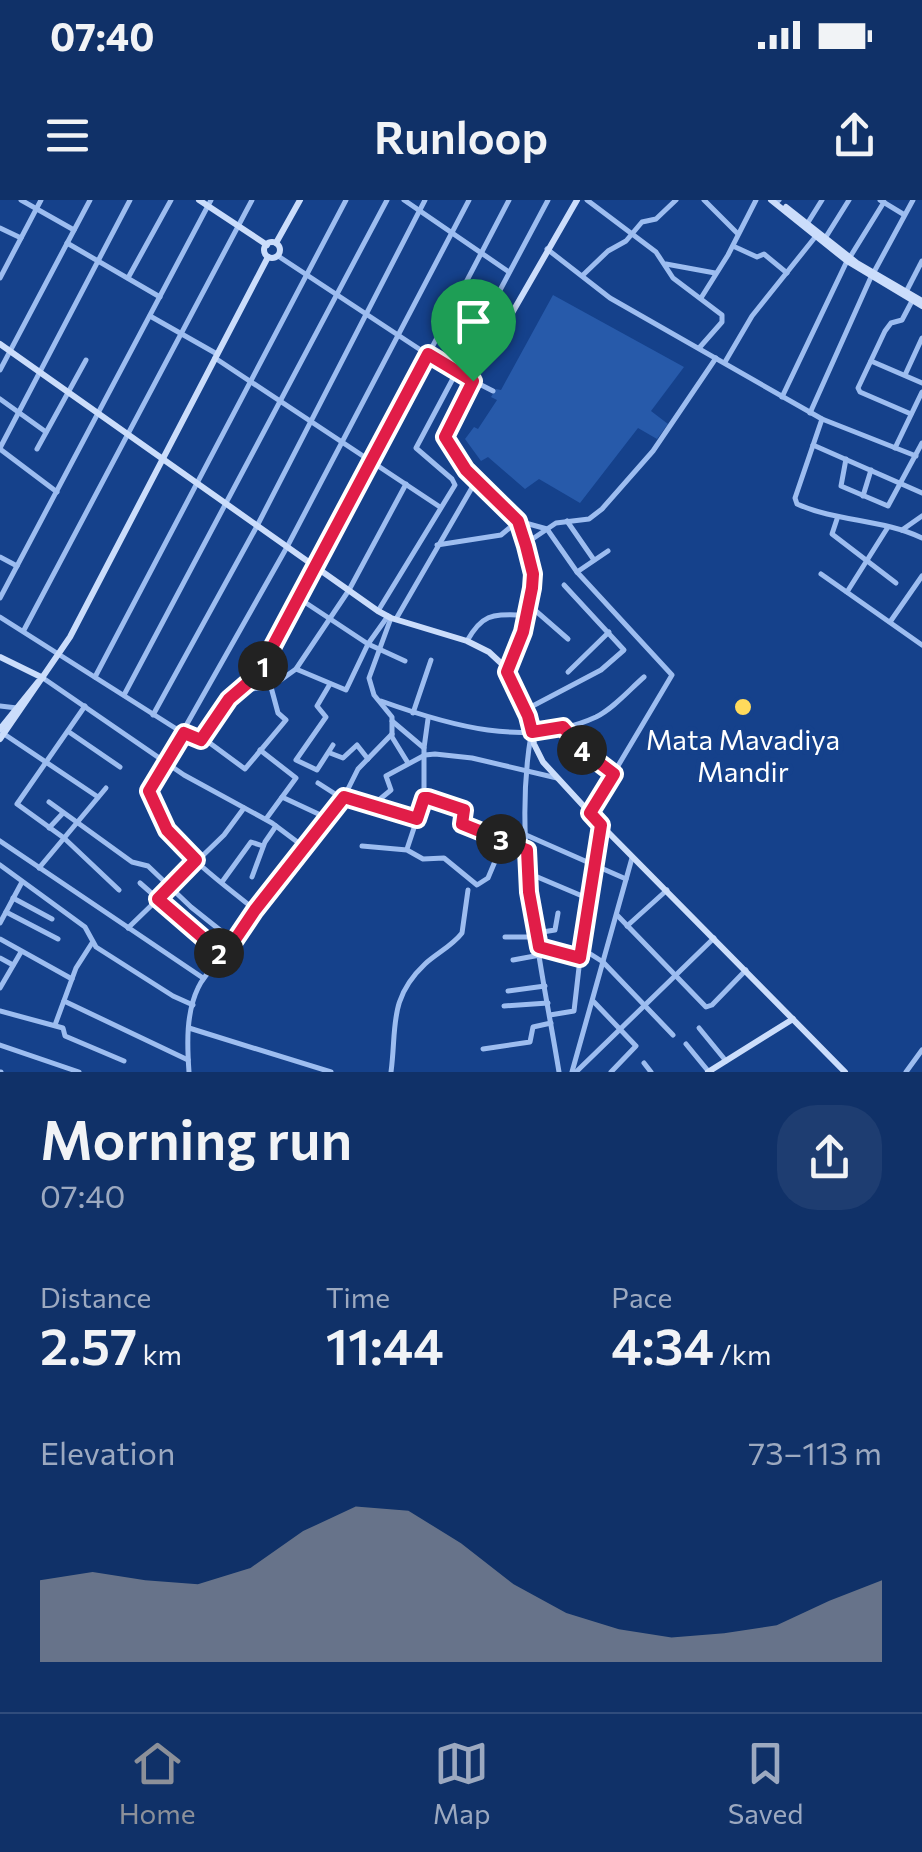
<!DOCTYPE html>
<html lang="en">
<head>
<meta charset="utf-8">
<style>
  body { margin:0; font-family:Commissioner,sans-serif; background:#1e3d71; color:#f1f3f6; height:100vh; display:flex; flex-direction:column; font-size:38px; white-space:nowrap }
  * { box-sizing:border-box; margin:0 }
  p { font-size:32px; color:#9ca9c0 }
  .icon { flex:none; width:55px; height:55px; fill:none; stroke:currentColor; stroke-width:2; stroke-linecap:round; stroke-linejoin:round }
  .map { position:relative; height:872px; overflow:hidden }
  .details { display:flex; flex-direction:column; background:#103168; flex:1 }
  .details>* { flex:none }
  .pin { position:absolute; display:grid; place-items:center; width:85px; height:85px; color:#fff; margin:-102px -42px; border-radius:50% 50% 50% 0; rotate:-45deg; box-shadow:0 0 10px #0007 }
  .pin .icon { rotate:45deg }
  .km { position:absolute; width:50px; height:50px; margin:-25px; border-radius:50%; background:#222; color:#fff; font-size:28px; line-height:50px; text-align:center }
  .round { display:grid; place-items:center; flex:none; width:105px; height:105px; border-radius:40px; background:#1e3d71 }
  .headline { display:flex; align-items:center; justify-content:space-between; height:170px; padding:0 40px }
  h1 { font-size:55px; font-weight:600; line-height:75px }
  .stats { display:grid; grid-template-columns:repeat(3,1fr); gap:15px; height:170px; padding:10px 40px }
  .stats div { display:grid; align-content:center }
  .stats b { font-size:50px; font-weight:600 }
  .stats small { font-size:28px; font-weight:400 }
  .stats p { font-size:28px }
  .chart { height:280px; padding:20px 40px }
  .chart p { display:flex; justify-content:space-between }
  .chart svg { width:100%; height:180px; margin-top:10px; fill:#8c9099; opacity:.7 }
  .status { display:flex; justify-content:space-between; align-items:center; height:70px; padding:0 50px; background:#103168; direction:ltr }
  .status svg { height:28px; fill:currentColor }
  header { display:flex; justify-content:space-between; align-items:center; height:130px; padding:0 40px; background:#103168; font-size:45px; font-weight:600 }
  .dock { display:flex; justify-content:space-around; align-items:center; height:140px; border-top:2px solid #304c7c; background:#103168; font-size:28px; color:#9ca9c0 }
  .dock a { display:grid; justify-items:center; gap:5px }
  .dock .current { color:#8c9099 }
  .map>svg:first-child { display:block }
  .green { fill:#275aaa }
  .lines { fill:none; stroke-linecap:round; stroke-linejoin:round }
  .street { stroke:#9dbdf0; stroke-width:5 }
  .secondary { stroke:#cbddfb; stroke-width:6 }
  .route-casing { stroke:#fff; stroke-width:20 }
  .route { stroke:#e11d48; stroke-width:12 }
  .poi-dot { fill:#ffda5c; stroke:#15418b; stroke-width:4 }
  .labels { text-anchor:middle; stroke-width:10; stroke-linejoin:round; paint-order:stroke }
  .poi-label { font-size:28px; fill:#fff; stroke:#15418b }
</style>
</head>
<body>
<div class="status"><b>07:40</b><svg viewBox="0 0 49 12"><path d="M0 12V9h3v3zM5 12V6h3v6zM10 12V3h3v9zM15 12V0h3v12zM26 1h20v11H26zM47 4h2v5h-2z"/></svg></div>
<header><svg class="icon" aria-label="menu" viewBox="0 0 24 24"><path d="M4 6h16M4 12h16M4 18h16"/></svg>Runloop<svg class="icon" aria-label="share" viewBox="0 0 24 24"><path d="M12 15V3M7 8l5-5 5 5M5 13v7h14v-7"/></svg></header>
<div class="map">
<svg width="922" height="872" viewBox="0 0 922 872">
  <rect width="100%" height="100%" fill="#15418b"/>
  <path class="green" d="M553,95L684,167L651,211L668,224L657,239L638,228L580,303L539,279L525,289L488,257L481,261L465,239L474,227L478,229L497,200L491,197L496,189L501,190Z"/>
  <g class="lines">
    <g class="street">
      <path d="M21,0L74,30"/>
      <path d="M404,0L509,72"/>
      <path d="M587,0L656,52L673,78L722,115V122L700,147"/>
      <path d="M704,0L737,33"/>
      <path d="M880,0L903,14"/>
      <path d="M778,1L779,0"/>
      <path d="M807,24L822,0"/>
      <path d="M0,28L21,38"/>
      <path d="M824,40L849,0"/>
      <path d="M67,43L160,97"/>
      <path d="M733,46L757,57L764,54L787,73"/>
      <path d="M547,49L610,98L822,219L795,298L797,304C837,322 883,319 922,338"/>
      <path d="M278,56L448,168L493,191"/>
      <path d="M850,57L884,2"/>
      <path d="M666,64L715,73"/>
      <path d="M874,72L913,0"/>
      <path d="M583,75L608,51L626,41L642,22L656,19L676,0"/>
      <path d="M0,78L41,0"/>
      <path d="M128,78L171,0"/>
      <path d="M906,92L922,61"/>
      <path d="M701,98L728,55L756,0"/>
      <path d="M150,116L217,154"/>
      <path d="M215,158L440,307"/>
      <path d="M871,161L922,183"/>
      <path d="M725,162L752,116L816,36"/>
      <path d="M0,170L90,0"/>
      <path d="M905,175L922,138"/>
      <path d="M782,197L847,61"/>
      <path d="M0,199L46,232"/>
      <path d="M810,213L871,77"/>
      <path d="M911,214L860,192L858,188L885,131L891,123L902,120L912,101"/>
      <path d="M822,219L916,256"/>
      <path d="M813,245L922,293"/>
      <path d="M0,248L130,0"/>
      <path d="M895,248L922,192"/>
      <path d="M0,249L57,292"/>
      <path d="M37,249L86,160"/>
      <path d="M846,259L841,286L888,306L922,243"/>
      <path d="M863,296L871,270"/>
      <path d="M837,319L832,334L896,383"/>
      <path d="M567,321L594,360"/>
      <path d="M902,330L922,316"/>
      <path d="M525,344L556,323L589,319L602,309L653,251L716,158"/>
      <path d="M437,345L501,335L518,321L547,329L577,372L672,475L590,613"/>
      <path d="M0,357L17,366"/>
      <path d="M577,372L608,351"/>
      <path d="M821,374L922,445"/>
      <path d="M847,392L888,327"/>
      <path d="M0,398L211,0"/>
      <path d="M300,399L368,444L405,461"/>
      <path d="M529,405L568,439"/>
      <path d="M378,411L455,285L452,279L416,248L548,0"/>
      <path d="M0,417L175,528L201,540L219,511L239,490L271,487L296,469L349,390L406,284"/>
      <path d="M391,418L369,478L374,495L392,517V537L408,563"/>
      <path d="M396,419L477,279"/>
      <path d="M890,422L922,376"/>
      <path d="M24,430L252,0"/>
      <path d="M467,441C484,411 495,415 527,415"/>
      <path d="M296,469L346,490L368,444L388,416"/>
      <path d="M568,472L609,432"/>
      <path d="M95,477L346,0"/>
      <path d="M43,478L184,575L272,623L304,647"/>
      <path d="M330,484L317,506L326,517L296,560L317,570L333,545"/>
      <path d="M239,490L258,474L289,421L509,0"/>
      <path d="M124,495L387,0"/>
      <path d="M381,501C448,525 527,549 596,517C614,508 629,490 644,477"/>
      <path d="M0,506L17,508"/>
      <path d="M85,506L17,604L64,638L119,690"/>
      <path d="M525,510L601,470L624,450L564,385"/>
      <path d="M413,513L431,460"/>
      <path d="M153,515L257,326L425,0"/>
      <path d="M392,521L424,548"/>
      <path d="M563,527L585,552L614,573"/>
      <path d="M1,532L98,597"/>
      <path d="M69,532L120,567"/>
      <path d="M531,535C512,647 541,761 559,872"/>
      <path d="M203,538L245,569L286,520L278,513L271,487"/>
      <path d="M260,550L296,578L266,619"/>
      <path d="M330,553L343,558L357,545L368,559"/>
      <path d="M318,583L343,599"/>
      <path d="M282,597L327,618"/>
      <path d="M344,597L358,569L392,534"/>
      <path d="M424,598V548L428,519"/>
      <path d="M49,602L132,662L148,666L191,707L235,742"/>
      <path d="M374,604L391,590L386,576L425,555L435,554L472,558L557,578"/>
      <path d="M49,628L63,613"/>
      <path d="M526,635L626,679"/>
      <path d="M0,641L203,778"/>
      <path d="M362,646L407,650L423,659L444,658L477,685L488,678L504,640"/>
      <path d="M407,649L424,598H428L464,610L462,624L527,649"/>
      <path d="M0,665L85,727L96,747L173,796L193,805"/>
      <path d="M39,668L106,588"/>
      <path d="M528,673L587,698"/>
      <path d="M252,677L265,642L276,626"/>
      <path d="M222,682L251,642L263,646"/>
      <path d="M140,683L224,757"/>
      <path d="M13,698L52,719"/>
      <path d="M255,710C217,678 160,642 149,591L287,347L469,0"/>
      <path d="M6,712L58,739"/>
      <path d="M617,715L706,807L712,805L746,770"/>
      <path d="M0,723L22,682"/>
      <path d="M627,726L667,690"/>
      <path d="M128,728L224,635L244,608"/>
      <path d="M536,733L555,730L558,713"/>
      <path d="M505,737H537"/>
      <path d="M0,739L72,779"/>
      <path d="M540,748L580,759"/>
      <path d="M581,748L603,762L673,835"/>
      <path d="M0,758L13,765"/>
      <path d="M513,760L540,755"/>
      <path d="M0,788L21,752"/>
      <path d="M508,791L545,786"/>
      <path d="M64,801L188,860"/>
      <path d="M594,802L636,846L611,872"/>
      <path d="M504,806L548,803"/>
      <path d="M0,811L63,828L65,836L124,861"/>
      <path d="M550,815L574,811L587,698L601,626"/>
      <path d="M55,825L76,768L92,743"/>
      <path d="M189,828L331,872"/>
      <path d="M699,828L726,861"/>
      <path d="M686,844L709,872"/>
      <path d="M0,845L79,872"/>
      <path d="M483,849L530,842L533,827L551,823"/>
      <path d="M644,863L651,872"/>
      <path d="M0,872H1"/>
      <path d="M189,872C187,844 186,813 198,788C205,772 221,760 232,746C268,695 305,646 344,597L417,619"/>
      <path d="M391,872C397,827 388,799 425,764C437,753 452,746 462,733L468,690"/>
      <path d="M572,872L632,658"/>
      <path d="M576,872L714,738"/>
      <path d="M906,872L922,850"/>
    </g>
    <g class="secondary">
      <path d="M199,0L267,45"/>
      <path d="M771,0L847,61L922,106"/>
      <path d="M786,7L857,63L922,101"/>
      <circle cx="272" cy="50" r="8"/>
      <path d="M276,43L300,0"/>
      <path d="M0,144L378,411L391,418L467,441L489,452L503,465L528,516L534,544L543,562L601,625L845,872"/>
      <path d="M0,457L43,478"/>
      <path d="M508,471L523,432L533,374L520,326L467,270L445,237L473,181L577,0"/>
      <path d="M0,529L38,482"/>
      <path d="M0,539L70,437L268,57"/>
      <path d="M708,872L793,819"/>
    </g>
  </g>
  <g class="lines">
    <g class="route-casing">
      <path id="route" d="M428,154L473,181L445,237L466,270L518,321L526,346L533,374L532,388L523,432L507,472L528,516L532,532L563,527L585,552L614,574L590,613L601,625L580,758L539,747L529,692L527,650L462,624L464,610L428,598H424L417,619L344,597L255,710L224,756L158,699L196,660L167,630L149,591L184,533L201,540L229,499L258,474Z"/>
    </g>
    <use href="#route" class="route"/>
  </g>
  <circle class="poi-dot" cx="743" cy="507" r="10"/>
  <g class="labels">
    <g class="poi-label">
      <text x="743" y="550">Mata Mavadiya<tspan x="743" dy="32">Mandir</tspan></text>
    </g>
  </g>
</svg>
<div class="pin" style="left:473px;top:181px;background:#1e9e55"><svg class="icon" aria-label="arrive" viewBox="0 0 24 24"><path d="M6 21V4h12l-3 4 3 4H6"/></svg></div>
<b class="km" style="left:263px;top:466px">1</b>
<b class="km" style="left:219px;top:753px">2</b>
<b class="km" style="left:501px;top:639px">3</b>
<b class="km" style="left:582px;top:550px">4</b>
</div>
<section class="details">
<div class="headline"><div><h1>Morning run</h1><p>07:40</p></div><a class="round"><svg class="icon" aria-label="share" viewBox="0 0 24 24"><path d="M12 15V3M7 8l5-5 5 5M5 13v7h14v-7"/></svg></a></div>
<div class="stats">
<div><p>Distance</p><b>2.57<small> km</small></b></div>
<div><p>Time</p><b>11:44</b></div>
<div><p>Pace</p><b>4:34<small> /km</small></b></div>
</div>
<div class="chart"><p><span>Elevation</span>73–113 m</p>
<svg viewBox="0 0 160 44" preserveAspectRatio="none"><path d="M0 44V24L10 22L20 24L30 25L40 21L50 12L60 6L70 7L80 15L90 25L100 32L110 36L120 38L130 37L140 35L150 29L160 24V44z"/></svg>
</div>
</section>
<nav class="dock">
<a class="current"><svg class="icon" aria-label="home" viewBox="0 0 24 24"><path d="M3 11l9-7 9 7M6 9v11h12V9"/></svg>Home</a>
<a><svg class="icon" aria-label="map" viewBox="0 0 24 24"><path d="M3 6l6-2 6 2 6-2v14l-6 2-6-2-6 2zM9 4v14M15 6v14"/></svg>Map</a>
<a><svg class="icon" aria-label="saved" viewBox="0 0 24 24"><path d="M7 4h10v16l-5-4-5 4z"/></svg>Saved</a>
</nav>
</body>
</html>
